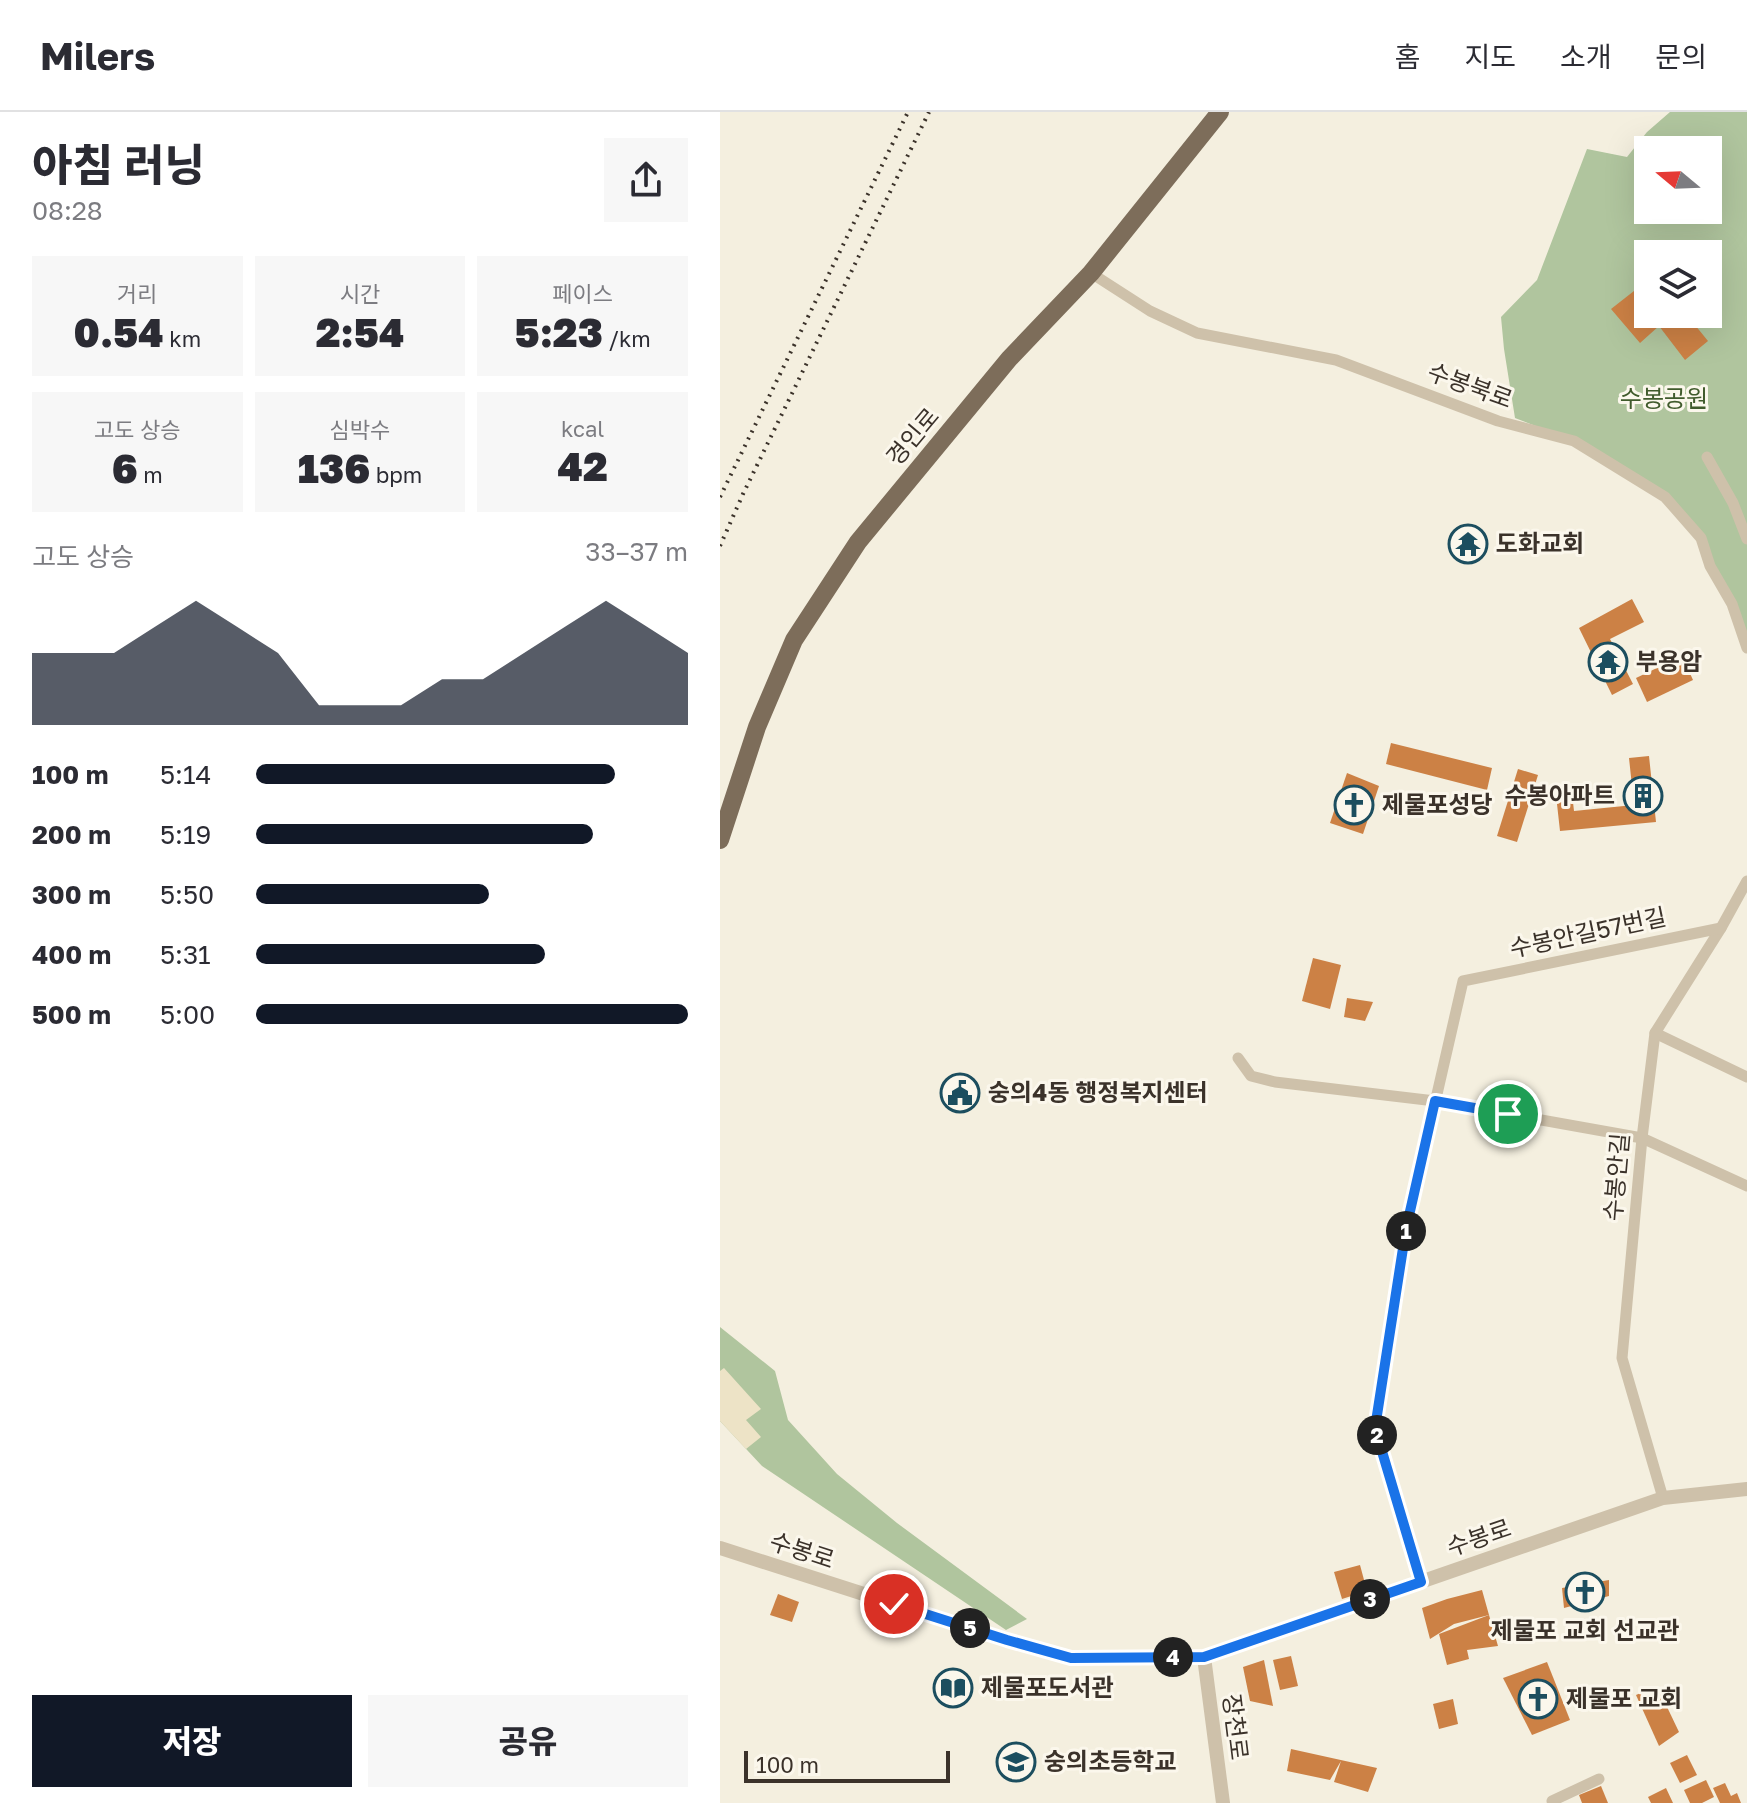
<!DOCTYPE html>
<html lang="ko">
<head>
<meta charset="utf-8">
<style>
  body { margin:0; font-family:"Golos Text","Noto Sans KR",sans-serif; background:#f7f7f7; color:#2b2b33; height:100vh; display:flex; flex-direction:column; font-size:30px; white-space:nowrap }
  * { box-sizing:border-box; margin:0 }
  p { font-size:26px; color:#7c7c81 }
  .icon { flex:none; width:44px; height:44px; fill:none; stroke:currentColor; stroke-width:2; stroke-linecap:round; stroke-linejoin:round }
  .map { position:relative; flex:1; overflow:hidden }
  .panel { display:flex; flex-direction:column; background:#fff; width:720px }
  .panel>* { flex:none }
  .needle { width:52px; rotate:289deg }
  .controls { position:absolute; left:914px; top:24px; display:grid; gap:16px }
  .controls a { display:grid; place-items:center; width:88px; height:88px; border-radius:0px; background:#fff; box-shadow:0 8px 32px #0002; font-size:40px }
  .scale { position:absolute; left:24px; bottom:20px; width:206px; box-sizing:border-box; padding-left:8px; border:4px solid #3b322a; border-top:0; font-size:22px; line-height:28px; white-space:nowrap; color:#3b322a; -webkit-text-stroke:6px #fbf7ec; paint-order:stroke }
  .pin { position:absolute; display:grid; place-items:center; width:68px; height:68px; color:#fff; margin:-34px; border:4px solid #fff; border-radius:50%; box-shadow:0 2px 8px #0007 }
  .km { position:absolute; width:40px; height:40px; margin:-20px; border-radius:50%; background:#222; color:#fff; font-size:22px; line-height:40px; text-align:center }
  .round { display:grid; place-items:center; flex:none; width:84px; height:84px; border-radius:0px; background:#f7f7f7 }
  .summary { display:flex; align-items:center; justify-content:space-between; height:136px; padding:0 32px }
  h1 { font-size:44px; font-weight:800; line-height:60px }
  .figures { display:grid; grid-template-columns:repeat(3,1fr); gap:12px; height:136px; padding:8px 32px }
  .figures div { display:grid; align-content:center; border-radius:0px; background:#f7f7f7; text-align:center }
  .figures b { font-size:40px; font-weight:800 }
  .figures small { font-size:22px; font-weight:400 }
  .figures p { font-size:22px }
  .chart { height:224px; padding:16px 32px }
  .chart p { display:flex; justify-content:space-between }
  .chart svg { width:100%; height:144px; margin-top:8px; fill:#111827; opacity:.7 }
  .cta { display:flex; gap:16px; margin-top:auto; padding:16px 32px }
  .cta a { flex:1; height:92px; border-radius:0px; background:#111827; color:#fff; font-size:32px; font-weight:800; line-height:92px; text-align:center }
  .cta a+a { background:#f7f7f7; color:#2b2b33 }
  ul { padding:0 32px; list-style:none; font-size:26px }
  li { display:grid; grid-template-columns:128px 96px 1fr; align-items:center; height:60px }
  li i { height:20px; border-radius:10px; background:#111827 }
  header { display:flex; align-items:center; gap:48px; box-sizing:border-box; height:112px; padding:0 40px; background:#fff; border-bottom:2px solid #e1e1e2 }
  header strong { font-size:38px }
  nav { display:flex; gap:44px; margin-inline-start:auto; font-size:28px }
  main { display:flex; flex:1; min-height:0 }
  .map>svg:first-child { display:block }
  .green { fill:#b0c59e; fill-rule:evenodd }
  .plaza { fill:#ede3c6 }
  .building { fill:#cc8145 }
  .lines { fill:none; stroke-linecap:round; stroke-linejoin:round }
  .minor { stroke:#cec1aa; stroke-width:11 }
  .tertiary { stroke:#cec1aa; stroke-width:14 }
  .primary { stroke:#7d6d5a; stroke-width:18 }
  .rail { stroke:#3b322a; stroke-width:4; stroke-dasharray:2 6; stroke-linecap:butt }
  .route-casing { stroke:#fff; stroke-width:16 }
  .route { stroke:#1a73e8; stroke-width:10 }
  .labels { text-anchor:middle; stroke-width:6; stroke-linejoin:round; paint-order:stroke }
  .street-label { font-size:24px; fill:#3b322a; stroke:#fbf7ec }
  .park-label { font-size:24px; fill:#405b2c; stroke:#fbf7ec }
  .poi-label { font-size:24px; font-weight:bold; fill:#3b322a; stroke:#fbf7ec; text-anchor:start }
</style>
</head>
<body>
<header>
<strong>Milers</strong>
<nav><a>홈</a><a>지도</a><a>소개</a><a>문의</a></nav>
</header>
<main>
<section class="panel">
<div class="summary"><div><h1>아침 러닝</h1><p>08:28</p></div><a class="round"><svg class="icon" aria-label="share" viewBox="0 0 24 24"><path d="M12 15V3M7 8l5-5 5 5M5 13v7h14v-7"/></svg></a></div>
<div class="figures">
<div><p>거리</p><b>0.54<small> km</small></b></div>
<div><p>시간</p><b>2:54</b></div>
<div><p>페이스</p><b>5:23<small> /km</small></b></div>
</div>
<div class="figures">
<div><p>고도 상승</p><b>6<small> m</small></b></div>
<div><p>심박수</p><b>136<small> bpm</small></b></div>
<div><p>kcal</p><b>42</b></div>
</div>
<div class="chart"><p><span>고도 상승</span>33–37 m</p>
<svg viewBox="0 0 160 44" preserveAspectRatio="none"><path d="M0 44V22L10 22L20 22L30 14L40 6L50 14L60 22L70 38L80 38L90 38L100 30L110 30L120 22L130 14L140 6L150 14L160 22V44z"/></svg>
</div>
<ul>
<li><b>100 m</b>5:14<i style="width:83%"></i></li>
<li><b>200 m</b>5:19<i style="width:78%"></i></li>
<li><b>300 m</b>5:50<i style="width:54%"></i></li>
<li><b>400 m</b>5:31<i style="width:67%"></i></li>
<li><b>500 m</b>5:00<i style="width:100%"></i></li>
</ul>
<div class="cta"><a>저장</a><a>공유</a></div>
</section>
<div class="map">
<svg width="1027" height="1691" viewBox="0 0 1027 1691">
  <rect width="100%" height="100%" fill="#f4efdf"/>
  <g class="green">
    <path d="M950,0H1027V523L981,426L945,385L854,329L795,306L784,237L781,205L817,168L867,37L907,45L927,20ZM928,38H988V98H928ZM928,142H988V202H928Z"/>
    <path d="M0,1215L55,1259L68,1308L117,1362L177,1411L307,1507L286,1518L42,1354L0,1309Z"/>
  </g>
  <path class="plaza" d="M4,1256L41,1297L26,1308L41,1325L26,1337L0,1309V1259Z"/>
  <g class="building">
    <path d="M928,168V202H966L988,229L965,248L939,214L920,231L891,197Z"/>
    <path d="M739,417L765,427L756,448L731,438Z"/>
    <path d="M912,487L924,510L890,527L913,572L892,583L859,516Z"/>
    <path d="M962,544L973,568L927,590L916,566Z"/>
    <path d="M671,631L772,656L767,678L666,652Z"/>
    <path d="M929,644L936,710L840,719L835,674L851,673L854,699L914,693L909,646Z"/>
    <path d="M798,657L818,663L797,730L777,724Z"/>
    <path d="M627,661L659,674L643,722L610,711Z"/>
    <path d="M593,846L621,853L610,897L582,889Z"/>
    <path d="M627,886L653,890L645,909L624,905Z"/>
    <path d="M640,1453L647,1479L622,1487L614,1460Z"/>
    <path d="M889,1468V1484L844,1496L842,1476Z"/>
    <path d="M762,1478L769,1503L734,1512L710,1527L702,1496L727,1487Z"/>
    <path d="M58,1482L79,1490L72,1510L50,1503Z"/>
    <path d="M769,1503L778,1534L747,1538L749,1547L727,1553L719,1522Z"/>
    <path d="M571,1544L578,1574L560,1578L553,1548Z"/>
    <path d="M544,1548L553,1594L530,1589L523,1555Z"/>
    <path d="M827,1550L850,1608L812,1623L783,1566Z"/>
    <path d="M937,1574L959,1620L939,1634L916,1583Z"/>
    <path d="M733,1587L738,1612L719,1617L713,1592Z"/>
    <path d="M571,1637L657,1656L648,1680L614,1670L621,1649L610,1668L567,1659Z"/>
    <path d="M967,1643L977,1663L960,1671L950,1651Z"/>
    <path d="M986,1668L994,1685L982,1691H970L964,1678Z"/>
    <path d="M1005,1671L1011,1684L1017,1681L1021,1691H1000L993,1676Z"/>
    <path d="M881,1674L888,1691H862L859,1683Z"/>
    <path d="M946,1676L953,1691H931L928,1685Z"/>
  </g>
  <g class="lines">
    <g class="minor">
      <path d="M371,161L430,199L477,221L616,248L778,309L854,329L945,385L981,426L990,454L1012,492L1027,536"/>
      <path d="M987,345L1013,391L1027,427"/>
      <path d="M935,921L1027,965"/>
      <path d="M518,946L531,964L555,970L715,989L922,1026L1027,1074"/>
      <path d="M943,1386L902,1246L922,1026L935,921L1001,816L1027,769"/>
      <path d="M701,1470L655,1316L686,1117L743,869L1001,816"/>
      <path d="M832,1689L879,1667"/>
    </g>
    <g class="tertiary">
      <path d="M0,1436L287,1528L351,1546L484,1545L943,1386L1027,1377"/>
      <path d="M484,1545L503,1691"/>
    </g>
    <path class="primary" d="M0,728L37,615L74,528L138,430L289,247L371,161L500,0"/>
    <g class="rail">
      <path d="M0,385L188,0"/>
      <path d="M0,434L23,382L209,0"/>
    </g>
  </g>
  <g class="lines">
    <g class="route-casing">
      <path id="route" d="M174,1492L287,1528L351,1546L484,1545L701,1470L655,1316L686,1117L715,989L788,1002"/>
    </g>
    <use href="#route" class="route"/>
  </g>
  <defs>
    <g id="temple-ring" transform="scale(2)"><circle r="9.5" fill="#fbf7ec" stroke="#1c4e5f" stroke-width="1.5"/><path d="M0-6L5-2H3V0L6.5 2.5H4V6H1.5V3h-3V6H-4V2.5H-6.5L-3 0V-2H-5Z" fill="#1c4e5f"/></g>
    <g id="building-ring" transform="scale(2)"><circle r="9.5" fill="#fbf7ec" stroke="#1c4e5f" stroke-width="1.5"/><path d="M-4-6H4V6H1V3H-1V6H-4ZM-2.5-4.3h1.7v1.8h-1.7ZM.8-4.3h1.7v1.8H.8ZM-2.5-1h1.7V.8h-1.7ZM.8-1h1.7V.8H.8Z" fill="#1c4e5f"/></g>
    <g id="church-ring" transform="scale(2)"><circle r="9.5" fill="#fbf7ec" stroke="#1c4e5f" stroke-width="1.5"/><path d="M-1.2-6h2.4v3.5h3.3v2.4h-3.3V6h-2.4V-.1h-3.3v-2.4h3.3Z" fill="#1c4e5f"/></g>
    <g id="civic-ring" transform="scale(2)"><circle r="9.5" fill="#fbf7ec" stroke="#1c4e5f" stroke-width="1.5"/><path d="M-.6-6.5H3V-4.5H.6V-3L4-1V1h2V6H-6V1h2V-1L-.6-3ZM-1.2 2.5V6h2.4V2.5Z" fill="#1c4e5f"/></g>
    <g id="library-ring" transform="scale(2)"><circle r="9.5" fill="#fbf7ec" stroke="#1c4e5f" stroke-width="1.5"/><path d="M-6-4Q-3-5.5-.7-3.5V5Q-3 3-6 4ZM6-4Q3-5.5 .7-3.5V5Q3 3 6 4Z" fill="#1c4e5f"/></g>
    <g id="school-ring" transform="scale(2)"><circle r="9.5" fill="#fbf7ec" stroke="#1c4e5f" stroke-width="1.5"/><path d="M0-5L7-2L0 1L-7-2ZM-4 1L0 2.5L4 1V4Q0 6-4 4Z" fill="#1c4e5f"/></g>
  </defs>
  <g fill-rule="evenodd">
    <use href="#temple-ring" x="748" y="432"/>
    <use href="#temple-ring" x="888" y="550"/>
    <use href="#building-ring" x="923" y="684"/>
    <use href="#church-ring" x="634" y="693"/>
    <use href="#civic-ring" x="240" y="981"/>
    <use href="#church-ring" x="865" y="1480"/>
    <use href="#library-ring" x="233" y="1576"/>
    <use href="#church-ring" x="818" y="1587"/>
    <use href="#school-ring" x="296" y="1650"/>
  </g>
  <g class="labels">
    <g class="street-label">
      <text transform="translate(750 274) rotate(20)" y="8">수봉북로</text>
      <text transform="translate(193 325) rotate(-50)" y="8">경인로</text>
      <text transform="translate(868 821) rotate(-12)" y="8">수봉안길57번길</text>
      <text transform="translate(897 1065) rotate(-85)" y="8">수봉안길</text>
      <text transform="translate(759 1426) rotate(-19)" y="8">수봉로</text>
      <text transform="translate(82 1439) rotate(18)" y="8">수봉로</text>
      <text transform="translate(515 1615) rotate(83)" y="8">장천로</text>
    </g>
    <g class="park-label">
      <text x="944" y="295">수봉공원</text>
    </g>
    <g class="poi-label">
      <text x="776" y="440">도화교회</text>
      <text x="916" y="558">부용암</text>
      <text x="895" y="692" text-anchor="end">수봉아파트</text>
      <text x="662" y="701">제물포성당</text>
      <text x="268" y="989">숭의4동 행정복지센터</text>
      <text x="865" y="1527" text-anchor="middle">제물포 교회 선교관</text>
      <text x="261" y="1584">제물포도서관</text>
      <text x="846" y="1595">제물포 교회</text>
      <text x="324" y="1658">숭의초등학교</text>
    </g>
  </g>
</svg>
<div class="controls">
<a><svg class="needle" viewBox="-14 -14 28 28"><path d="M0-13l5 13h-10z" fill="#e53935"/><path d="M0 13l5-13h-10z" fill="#7c7c81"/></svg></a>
<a><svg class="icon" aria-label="layers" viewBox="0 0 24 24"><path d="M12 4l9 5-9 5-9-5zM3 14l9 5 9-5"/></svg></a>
</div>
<div class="scale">100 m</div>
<div class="pin" style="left:788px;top:1002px;background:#1e9e55"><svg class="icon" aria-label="arrive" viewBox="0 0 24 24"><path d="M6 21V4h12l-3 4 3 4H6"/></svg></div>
<div class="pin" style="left:174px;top:1492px;background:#d93025"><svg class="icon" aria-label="check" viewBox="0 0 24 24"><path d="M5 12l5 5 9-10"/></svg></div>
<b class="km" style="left:686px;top:1119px">1</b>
<b class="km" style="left:657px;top:1323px">2</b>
<b class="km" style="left:650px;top:1487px">3</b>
<b class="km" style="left:453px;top:1545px">4</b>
<b class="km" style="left:250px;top:1516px">5</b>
</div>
</main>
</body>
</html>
